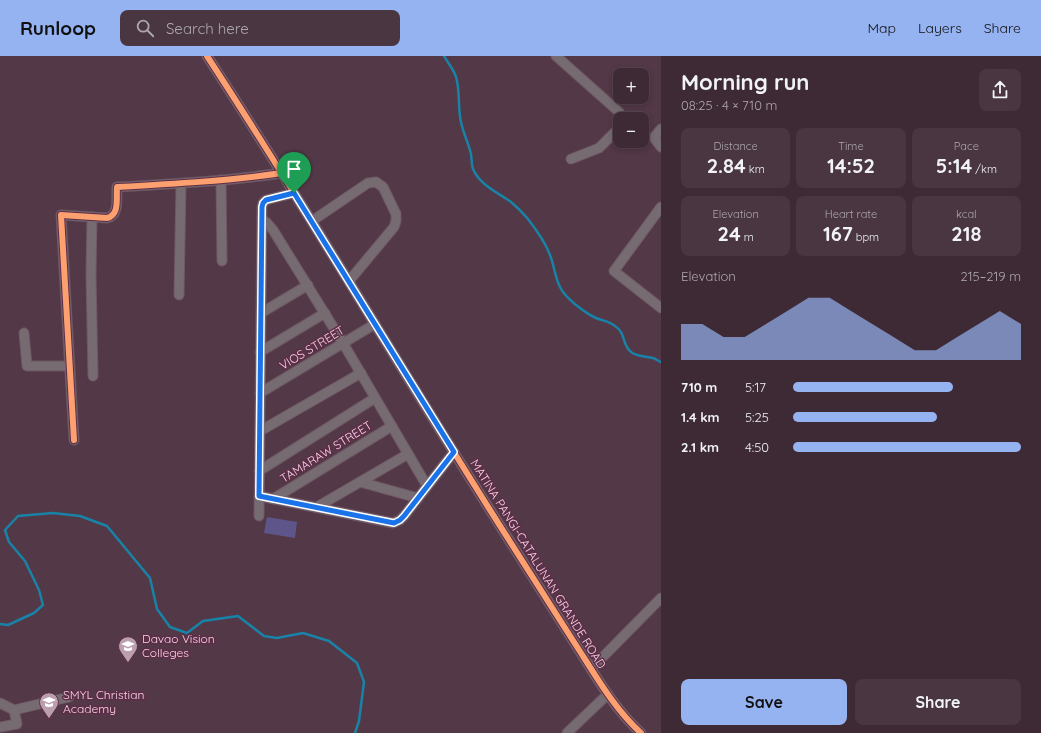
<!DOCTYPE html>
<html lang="en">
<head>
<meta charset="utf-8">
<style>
  body { margin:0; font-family:Quicksand,sans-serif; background:#493641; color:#f1f3f6; height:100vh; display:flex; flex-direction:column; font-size:15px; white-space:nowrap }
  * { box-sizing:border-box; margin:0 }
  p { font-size:13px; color:#ada7ad }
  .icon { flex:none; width:22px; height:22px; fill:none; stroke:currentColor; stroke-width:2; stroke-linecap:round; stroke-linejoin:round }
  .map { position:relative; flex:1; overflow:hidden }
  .sheet { display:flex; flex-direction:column; background:#3e2a35; width:380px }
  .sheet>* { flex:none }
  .fabs { position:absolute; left:613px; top:12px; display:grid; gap:8px }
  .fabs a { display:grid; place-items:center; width:36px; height:36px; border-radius:8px; background:#3e2a35; box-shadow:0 2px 6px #0003,0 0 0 1px #574650; font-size:20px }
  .pin { position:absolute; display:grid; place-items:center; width:34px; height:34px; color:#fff; margin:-41px -17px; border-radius:50% 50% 50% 0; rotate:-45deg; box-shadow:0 0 4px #0007 }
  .pin .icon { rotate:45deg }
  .round { display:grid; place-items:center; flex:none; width:42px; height:42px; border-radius:8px; background:#493641 }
  .headline { display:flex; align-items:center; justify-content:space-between; height:68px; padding:0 20px }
  h1 { font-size:22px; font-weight:700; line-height:30px }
  .stats { display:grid; grid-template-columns:repeat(3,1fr); gap:6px; height:68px; padding:4px 20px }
  .stats div { display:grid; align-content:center; border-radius:8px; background:#493641; text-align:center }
  .stats b { font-size:20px; font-weight:700 }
  .stats small { font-size:11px; font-weight:400 }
  .stats p { font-size:11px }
  .chart { height:112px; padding:8px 20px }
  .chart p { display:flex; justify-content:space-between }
  .chart svg { width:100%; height:72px; margin-top:4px; fill:#95b2f1; opacity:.7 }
  .cta { display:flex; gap:8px; margin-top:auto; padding:8px 20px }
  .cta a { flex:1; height:46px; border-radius:8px; background:#95b2f1; color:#111; font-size:16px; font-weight:700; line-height:46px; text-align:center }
  .cta a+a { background:#493641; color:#f1f3f6 }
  ul { padding:0 20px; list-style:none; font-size:13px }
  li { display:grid; grid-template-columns:64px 48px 1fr; align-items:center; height:30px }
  li i { height:10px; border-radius:5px; background:#95b2f1 }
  header { display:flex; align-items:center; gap:24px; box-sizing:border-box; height:56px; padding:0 20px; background:#95b2f1; color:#111 }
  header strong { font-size:19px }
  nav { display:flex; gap:22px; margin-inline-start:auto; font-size:14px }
  .search { width:280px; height:36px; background:#493641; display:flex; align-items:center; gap:10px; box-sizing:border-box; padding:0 14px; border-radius:8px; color:#ada7ad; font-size:15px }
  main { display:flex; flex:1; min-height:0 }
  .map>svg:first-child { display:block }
  .garden { fill:#5e568a }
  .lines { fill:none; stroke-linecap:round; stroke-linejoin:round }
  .stream { stroke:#1983a7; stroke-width:2.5 }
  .minor-casing { stroke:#6e5763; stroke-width:11 }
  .minor { stroke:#766b71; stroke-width:9 }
  .cycleway-casing { stroke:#5e2d48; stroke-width:8 }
  .cycleway { stroke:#fca06f; stroke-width:6 }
  .route-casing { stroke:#fff; stroke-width:8 }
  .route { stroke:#1a73e8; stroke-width:5 }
  .labels { text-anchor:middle; stroke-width:3; stroke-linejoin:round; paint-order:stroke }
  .street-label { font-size:12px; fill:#f5d6e5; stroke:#5e2d48 }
  .poi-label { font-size:12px; fill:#f5d6e5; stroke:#5e2d48; text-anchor:start }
</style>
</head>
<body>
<header>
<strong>Runloop</strong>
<div class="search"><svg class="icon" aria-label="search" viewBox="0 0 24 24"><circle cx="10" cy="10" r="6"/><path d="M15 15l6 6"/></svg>Search here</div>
<nav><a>Map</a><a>Layers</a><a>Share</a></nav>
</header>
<main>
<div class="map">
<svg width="661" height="677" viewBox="0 0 661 677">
  <rect width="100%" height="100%" fill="#533847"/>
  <path class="garden" d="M267,461L297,466L295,482L264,477Z"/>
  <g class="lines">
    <g class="stream">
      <path d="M444,0C448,7 454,14 456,21C460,34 458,47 460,60C461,73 468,85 471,98C472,103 471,108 473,113C480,129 497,136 511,146C517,151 523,157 528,163C535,172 546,188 550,199C554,209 555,221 560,231C565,242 585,257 596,262C603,265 609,265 615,270C626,277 622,288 630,295C635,301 646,300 653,302C656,303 658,305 661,306"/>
      <path d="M0,568L8,569L34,557L43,549L39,534L25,505L9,486L5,474L18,460L53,457L80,460L107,470L150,522L157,553L170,571L187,577L203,565L238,560L264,580L277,582L303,577L329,585L357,607L364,626L359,665L355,677"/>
    </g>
    <g class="minor-casing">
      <g id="minor">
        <path d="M207,0C311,159 407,324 509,484C530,517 551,550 572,583C593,615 613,652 641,677"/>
        <path d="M556,0L619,56L623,63"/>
        <path d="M661,73L655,80V83L661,91"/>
        <path d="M571,103L599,92L616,75L620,70"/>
        <path d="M221,124L222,205"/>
        <path d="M661,151L614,215L661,252"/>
        <path d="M92,161L91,218L93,320"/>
        <path d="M262,163L267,167L273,174L343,287L427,430"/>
        <path d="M312,165L368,127L376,126L383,131L396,158V165L394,171L349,225"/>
        <path d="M179,239L181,128"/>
        <path d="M261,257L308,229"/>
        <path d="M24,277L27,310H69"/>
        <path d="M260,296L325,257"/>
        <path d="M260,337L375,268"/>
        <path d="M260,375L361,317"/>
        <path d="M74,384L61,159L107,162C120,159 116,142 117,131C172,128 227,125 282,117"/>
        <path d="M259,415L375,342"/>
        <path d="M360,426L418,442"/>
        <path d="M259,440L393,467L400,464L404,460L454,396"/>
        <path d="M273,443L392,370"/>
        <path d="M317,451L408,398"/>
        <path d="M259,460L262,151L263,147L266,144L294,137"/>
        <path d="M591,613L661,542"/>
        <path d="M0,647L14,654L69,641"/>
        <path d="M0,671L17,668L14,654"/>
        <path d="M567,677L608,638"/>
      </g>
    </g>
    <use href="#minor" class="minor"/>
    <g class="cycleway-casing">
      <g id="cycleway">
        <path d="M207,0C311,159 407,324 509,484C530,517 551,550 572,583C593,615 613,652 641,677"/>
        <path d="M74,384L61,159L107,162C120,159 116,142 117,131C172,128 227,125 282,117"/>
      </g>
    </g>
    <use href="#cycleway" class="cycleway"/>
  </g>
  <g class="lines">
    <g class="route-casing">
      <path id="route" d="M294,137L454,396L404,460L400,464L394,467L259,440L262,151L263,147L266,144Z"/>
    </g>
    <use href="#route" class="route"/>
  </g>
  <defs>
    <g id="university-pin" transform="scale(1)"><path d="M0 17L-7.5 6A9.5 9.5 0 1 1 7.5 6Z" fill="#bc9fae" stroke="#5e2d48"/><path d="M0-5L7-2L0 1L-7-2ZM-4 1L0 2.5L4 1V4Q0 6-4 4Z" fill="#fff"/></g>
    <g id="school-pin" transform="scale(1)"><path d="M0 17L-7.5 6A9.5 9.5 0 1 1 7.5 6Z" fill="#bc9fae" stroke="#5e2d48"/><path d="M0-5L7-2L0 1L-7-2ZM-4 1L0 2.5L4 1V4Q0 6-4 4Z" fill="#fff"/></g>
  </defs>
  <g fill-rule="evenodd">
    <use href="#university-pin" x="128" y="590"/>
    <use href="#school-pin" x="49" y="646"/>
  </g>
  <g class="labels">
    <g class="street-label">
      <text transform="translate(312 292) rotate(-31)" y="4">VIOS STREET</text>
      <text transform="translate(326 396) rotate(-32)" y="4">TAMARAW STREET</text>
      <text transform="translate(538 508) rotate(58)" y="4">MATINA PANGI-CATALUNAN GRANDE ROAD</text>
    </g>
    <g class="poi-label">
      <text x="142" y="587">Davao Vision<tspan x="142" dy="14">Colleges</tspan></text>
      <text x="63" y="643">SMYL Christian<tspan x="63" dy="14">Academy</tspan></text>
    </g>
  </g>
</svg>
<div class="fabs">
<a>+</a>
<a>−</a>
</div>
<div class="pin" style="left:294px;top:137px;background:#1e9e55"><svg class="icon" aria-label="arrive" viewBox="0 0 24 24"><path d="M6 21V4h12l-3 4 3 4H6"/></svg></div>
</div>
<section class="sheet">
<div class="headline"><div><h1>Morning run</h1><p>08:25 · 4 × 710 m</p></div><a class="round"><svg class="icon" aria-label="share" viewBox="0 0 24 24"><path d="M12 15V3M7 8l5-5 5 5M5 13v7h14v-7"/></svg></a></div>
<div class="stats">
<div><p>Distance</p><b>2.84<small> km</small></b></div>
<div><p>Time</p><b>14:52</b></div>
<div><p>Pace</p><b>5:14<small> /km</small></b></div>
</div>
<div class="stats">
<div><p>Elevation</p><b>24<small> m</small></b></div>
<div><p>Heart rate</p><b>167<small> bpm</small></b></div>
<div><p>kcal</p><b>218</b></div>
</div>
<div class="chart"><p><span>Elevation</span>215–219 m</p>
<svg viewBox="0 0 160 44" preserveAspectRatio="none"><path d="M0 44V22L10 22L20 30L30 30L40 22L50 14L60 6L70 6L80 14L90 22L100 30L110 38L120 38L130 30L140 22L150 14L160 22V44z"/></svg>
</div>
<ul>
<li><b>710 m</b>5:17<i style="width:70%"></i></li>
<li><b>1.4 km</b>5:25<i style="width:63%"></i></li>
<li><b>2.1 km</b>4:50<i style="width:100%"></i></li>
</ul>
<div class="cta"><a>Save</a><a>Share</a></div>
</section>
</main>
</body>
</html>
